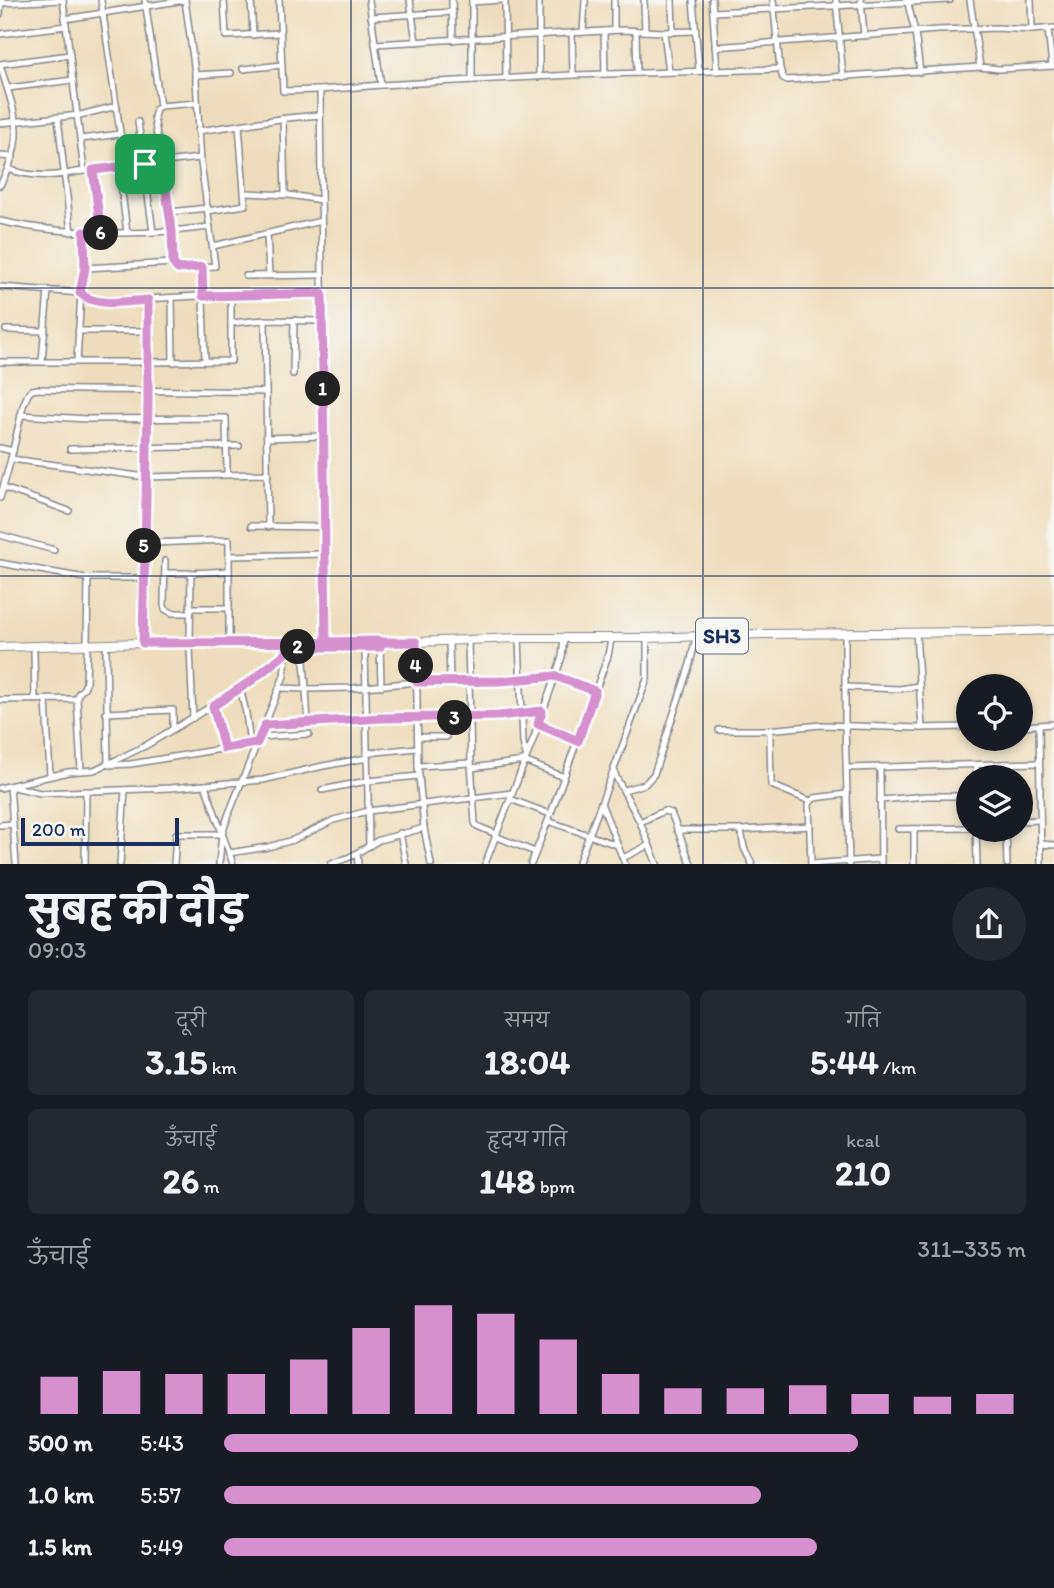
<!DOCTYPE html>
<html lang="hi">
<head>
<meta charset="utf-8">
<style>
  body { margin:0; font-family:Itim,"Playpen Sans Deva",sans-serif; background:#242831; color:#f1f3f6; height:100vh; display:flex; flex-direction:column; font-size:26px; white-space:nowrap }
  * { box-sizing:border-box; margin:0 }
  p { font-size:23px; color:#9ea1a6 }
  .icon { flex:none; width:38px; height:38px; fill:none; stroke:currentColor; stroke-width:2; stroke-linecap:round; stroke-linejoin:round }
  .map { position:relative; height:864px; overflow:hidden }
  .panel { display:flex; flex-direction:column; background:#171b24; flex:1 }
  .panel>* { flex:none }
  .tools { position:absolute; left:956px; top:674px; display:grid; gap:14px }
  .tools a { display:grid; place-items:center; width:77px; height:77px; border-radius:50%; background:#171b24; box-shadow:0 4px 10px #0003; font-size:35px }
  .scale { position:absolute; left:21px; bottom:18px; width:158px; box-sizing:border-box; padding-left:7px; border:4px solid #1b2f5e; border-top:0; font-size:19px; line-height:24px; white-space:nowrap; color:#1b2f5e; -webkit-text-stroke:5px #f6f6f2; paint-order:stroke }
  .pin { position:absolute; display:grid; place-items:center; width:60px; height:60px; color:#fff; margin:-30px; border-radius:14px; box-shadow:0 4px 10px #0006 }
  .km { position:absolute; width:35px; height:35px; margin:-18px; border-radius:50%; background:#222; color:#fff; font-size:19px; line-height:35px; text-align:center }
  .round { display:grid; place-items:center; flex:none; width:74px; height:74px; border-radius:37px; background:#242831 }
  .head { display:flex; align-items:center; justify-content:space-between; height:119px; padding:0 28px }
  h1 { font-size:38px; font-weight:700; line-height:52px }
  .figures { display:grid; grid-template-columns:repeat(3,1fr); gap:10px; height:119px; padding:7px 28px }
  .figures div { display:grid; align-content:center; border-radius:10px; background:#242831; text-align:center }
  .figures b { font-size:35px; font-weight:700 }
  .figures small { font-size:19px; font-weight:400 }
  .figures p { font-size:19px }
  .chart { height:196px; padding:14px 28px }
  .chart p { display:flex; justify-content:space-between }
  .chart svg { width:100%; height:126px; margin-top:7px; stroke:#d690ce; stroke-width:6 }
  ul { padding:0 28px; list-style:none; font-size:23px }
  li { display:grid; grid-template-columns:112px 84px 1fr; align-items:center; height:52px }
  li i { height:18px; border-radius:9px; background:#d690ce }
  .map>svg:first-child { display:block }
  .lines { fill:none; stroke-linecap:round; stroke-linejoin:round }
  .minor-casing { stroke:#84868d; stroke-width:8 }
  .primary-casing { stroke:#84868d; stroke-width:10 }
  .minor { stroke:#fff; stroke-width:5 }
  .primary { stroke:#fff; stroke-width:8 }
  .route-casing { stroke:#fff; stroke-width:14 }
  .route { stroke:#d690ce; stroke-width:9 }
  .grid { fill:none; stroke:#1b2f5e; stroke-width:2; stroke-opacity:0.55 }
  .labels { text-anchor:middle; stroke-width:7; stroke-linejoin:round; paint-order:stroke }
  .shield { fill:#f6f6f2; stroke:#5d6b8a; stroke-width:2 }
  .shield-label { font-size:21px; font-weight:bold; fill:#1b2f5e }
</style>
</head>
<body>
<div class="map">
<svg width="1054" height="864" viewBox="0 0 1054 864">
  <rect width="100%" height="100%" fill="#f6f6f2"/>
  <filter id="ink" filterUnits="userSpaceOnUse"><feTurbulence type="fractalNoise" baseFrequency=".0143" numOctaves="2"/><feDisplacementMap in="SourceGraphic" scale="14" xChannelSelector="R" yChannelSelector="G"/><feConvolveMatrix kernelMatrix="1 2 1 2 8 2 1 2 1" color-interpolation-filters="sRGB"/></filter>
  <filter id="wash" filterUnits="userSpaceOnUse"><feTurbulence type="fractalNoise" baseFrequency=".00686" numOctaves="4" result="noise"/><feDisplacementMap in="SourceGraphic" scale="28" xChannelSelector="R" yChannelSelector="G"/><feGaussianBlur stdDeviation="1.57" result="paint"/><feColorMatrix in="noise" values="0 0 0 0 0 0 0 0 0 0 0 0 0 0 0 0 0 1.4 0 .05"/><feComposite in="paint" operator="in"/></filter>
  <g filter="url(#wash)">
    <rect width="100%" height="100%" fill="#eeddbc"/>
  </g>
  <g filter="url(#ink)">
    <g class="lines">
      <g class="minor-casing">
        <g id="minor">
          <path d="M63,0L84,171"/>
          <path d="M101,0L125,167"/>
          <path d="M145,0L160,106L197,103"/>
          <path d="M224,0L226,36L280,33"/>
          <path d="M251,0L253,35"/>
          <path d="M279,0L283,91L320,90"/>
          <path d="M369,0L381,85"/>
          <path d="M410,0L416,42"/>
          <path d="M452,0L453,40"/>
          <path d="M472,0V80"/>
          <path d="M505,0L506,78"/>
          <path d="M614,0V30"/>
          <path d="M644,0L645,31"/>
          <path d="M672,0L673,32"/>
          <path d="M693,0L699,71"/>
          <path d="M712,0L717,71"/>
          <path d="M836,0L843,77"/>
          <path d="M861,0L864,36"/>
          <path d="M907,0L915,32L920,72"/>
          <path d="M970,0L980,67L999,69L1054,66"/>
          <path d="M1031,0L1032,30"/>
          <path d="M472,2L502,0"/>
          <path d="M1,3L63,0"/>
          <path d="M713,12L950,0"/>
          <path d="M0,14L1,0"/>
          <path d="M371,17L453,12"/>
          <path d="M65,19L185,0"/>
          <path d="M1048,29L1052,66"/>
          <path d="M604,31L605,74"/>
          <path d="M636,31L637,73"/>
          <path d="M583,32L585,0"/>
          <path d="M664,32L669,72"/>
          <path d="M572,33L573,75"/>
          <path d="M0,34L66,26"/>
          <path d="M375,44L621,30L664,32L695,31"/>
          <path d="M715,47L938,30L997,28L1032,30L1054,28"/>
          <path d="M0,64L70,55"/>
          <path d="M0,65C15,115 27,135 0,185"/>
          <path d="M243,69L282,65"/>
          <path d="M780,69L783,78L787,80L980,67"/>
          <path d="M195,75L231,73"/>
          <path d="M539,76V0"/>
          <path d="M8,88L73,80"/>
          <path d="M58,118L71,232"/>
          <path d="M283,119L285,195"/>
          <path d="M138,122L153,232"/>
          <path d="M0,123L80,115L117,106"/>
          <path d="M198,131L287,118L320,115"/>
          <path d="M81,139L120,134"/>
          <path d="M0,156L13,157"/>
          <path d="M119,167L127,233"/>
          <path d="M8,169C30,177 53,177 76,172L200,158"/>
          <path d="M93,170L101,233"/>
          <path d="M245,193L289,195L321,200"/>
          <path d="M208,211L245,205L239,125"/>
          <path d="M170,212L208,208"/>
          <path d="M0,221C57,234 114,235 172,231L154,117L156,109L160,106"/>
          <path d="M267,234L269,276"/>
          <path d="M213,246L321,221"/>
          <path d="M173,263L172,231L210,227"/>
          <path d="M202,267L205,361"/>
          <path d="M85,268L173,263L179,269L215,266L201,163L196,80L185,0"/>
          <path d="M246,276L321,275"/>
          <path d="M0,287L81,293L85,268L84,232"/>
          <path d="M172,298L173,362"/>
          <path d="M265,320L268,527"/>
          <path d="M231,323L265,320L322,321"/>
          <path d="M6,330L45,331"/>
          <path d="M78,331H148"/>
          <path d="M42,361L48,290"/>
          <path d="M77,361L81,293L89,299L110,301L216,295L322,293"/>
          <path d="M0,362H148L231,361V295"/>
          <path d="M293,374L294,320"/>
          <path d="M21,415L87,419L226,418L227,474"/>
          <path d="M267,438L324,436"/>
          <path d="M0,448L13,451"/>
          <path d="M70,449L239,446"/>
          <path d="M11,459L146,477L268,474"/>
          <path d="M4,488L69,511"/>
          <path d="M0,498L11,459L23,406L28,394L32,390L38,389C114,391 190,390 266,392"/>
          <path d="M251,526L326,527"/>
          <path d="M0,535L54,550"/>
          <path d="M152,543L229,540V643"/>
          <path d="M229,556L326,554"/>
          <path d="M165,561L164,605L165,609L172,613H190"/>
          <path d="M0,563L85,578H144"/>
          <path d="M165,573H191"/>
          <path d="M190,608H229"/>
          <path d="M916,632L922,728"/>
          <path d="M845,634V726L849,864"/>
          <path d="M519,638L523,743L526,755"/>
          <path d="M647,638V679L614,769L616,777L640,822L657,864"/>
          <path d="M449,640L450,681"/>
          <path d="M468,640L471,763L475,823L477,826L496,834"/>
          <path d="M326,642L320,90L381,85L573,75L780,69L773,0"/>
          <path d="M416,642L418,766L424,828L431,864"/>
          <path d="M143,643L148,404L147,300"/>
          <path d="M190,643L191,573L229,571"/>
          <path d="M380,644L381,686"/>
          <path d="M87,645L88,578"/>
          <path d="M365,647L369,846"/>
          <path d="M190,648L193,718"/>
          <path d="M106,650L108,764"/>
          <path d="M34,652L35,700"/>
          <path d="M845,687L900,689L918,686"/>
          <path d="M240,688L246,713L250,744"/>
          <path d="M279,688L306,689L303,647"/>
          <path d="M77,699L78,694L84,688L86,683L87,650"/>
          <path d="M0,700L77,699L81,771"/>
          <path d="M46,700L50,776"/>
          <path d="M213,706L224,748"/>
          <path d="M106,713L173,710V729"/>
          <path d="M308,723L306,689L354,688L417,682L500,681L555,676L595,691"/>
          <path d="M538,724L577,741"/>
          <path d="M265,725L382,718L499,716L542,711"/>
          <path d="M1039,725L1041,864"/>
          <path d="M1020,726L1054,724"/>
          <path d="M719,730H767L770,733V739L771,785L810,801"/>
          <path d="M767,730L822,725L919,728L968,727"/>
          <path d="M260,737L309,734"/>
          <path d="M418,737H446"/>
          <path d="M367,753L417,748"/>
          <path d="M1004,764L1005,777"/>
          <path d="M108,765L131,764L257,743"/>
          <path d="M418,766L471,763"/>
          <path d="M880,767L881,864"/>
          <path d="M472,768L524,761L564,777"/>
          <path d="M847,768L1039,763"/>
          <path d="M976,777V766"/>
          <path d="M205,785L233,864"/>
          <path d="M0,788L68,772L94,770L116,760L145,746L222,700L251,681L286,653"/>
          <path d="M322,790L367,781L419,776"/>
          <path d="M624,790L645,784L654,774L690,664L696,637"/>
          <path d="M510,799L550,814"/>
          <path d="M880,800L927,796H968"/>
          <path d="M601,803L625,864"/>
          <path d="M548,821L617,845"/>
          <path d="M1020,821L1039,820"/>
          <path d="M640,822L664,811L671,813L691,864"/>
          <path d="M0,825L13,824"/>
          <path d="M898,829L968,828"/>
          <path d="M914,829V864"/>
          <path d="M677,830H741L810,826"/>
          <path d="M741,830L744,848L752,864"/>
          <path d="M976,830L977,864"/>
          <path d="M1006,830L1007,864"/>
          <path d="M400,833L406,864"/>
          <path d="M495,836L535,852"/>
          <path d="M1040,844L1054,845"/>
          <path d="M229,853L268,847L293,840L334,820L368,811L512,793"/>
          <path d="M357,853L358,864"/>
          <path d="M623,858L649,845"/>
          <path d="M16,864L10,786L40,793L170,788L263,780L323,766L367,758"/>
          <path d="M85,864L86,791"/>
          <path d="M120,864L125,790"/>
          <path d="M174,864L176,834H222"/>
          <path d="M219,864L222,834L228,816L284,676L287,647"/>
          <path d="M331,864L350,857L379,840L424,828"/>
          <path d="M485,864L533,740L562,657L564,638"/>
          <path d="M531,864L548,821L608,656L611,639"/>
          <path d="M578,864L613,772"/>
          <path d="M811,864L809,804L814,798L847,794"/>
          <path d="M811,864L881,859"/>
        </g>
      </g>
      <g class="primary-casing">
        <g id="primary">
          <path d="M0,647L143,643L365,641L389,643L519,638H647L762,634L991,632L1054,630"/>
          <path d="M323,647H380L389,643"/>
        </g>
      </g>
      <use href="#minor" class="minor"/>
      <use href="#primary" class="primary"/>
    </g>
  </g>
  <g class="lines" filter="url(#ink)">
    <g class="route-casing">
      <path id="route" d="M145,164L162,163L172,231L173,263L178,269L202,267L203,296L322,293L326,642L380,641V647H287L286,653L251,681L213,706L224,748L257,743L265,725L382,718L499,716L542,711L538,724L578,741L595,691L555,676L500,681L417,682L416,642L143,643L148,404V300C128,301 96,308 80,293L85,268L84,232L101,233L93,170L145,164"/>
    </g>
    <use href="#route" class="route"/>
  </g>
  <path class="grid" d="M351,0V864M703,0V864M0,288H1054M0,576H1054"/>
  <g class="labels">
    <rect class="shield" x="696" y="618.5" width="52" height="35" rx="5"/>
    <g class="shield-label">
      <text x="722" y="643">SH3</text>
    </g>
  </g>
</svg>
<div class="tools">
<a><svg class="icon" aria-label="locate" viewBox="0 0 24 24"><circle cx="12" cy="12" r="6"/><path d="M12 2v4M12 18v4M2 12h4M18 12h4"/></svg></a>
<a><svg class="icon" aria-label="layers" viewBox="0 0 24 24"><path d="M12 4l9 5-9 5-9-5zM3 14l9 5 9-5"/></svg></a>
</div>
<div class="scale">200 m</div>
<div class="pin" style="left:145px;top:164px;background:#1e9e55"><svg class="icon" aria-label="arrive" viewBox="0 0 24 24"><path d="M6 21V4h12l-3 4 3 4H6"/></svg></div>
<b class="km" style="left:323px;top:389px">1</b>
<b class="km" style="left:298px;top:647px">2</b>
<b class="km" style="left:455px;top:718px">3</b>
<b class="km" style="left:416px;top:666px">4</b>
<b class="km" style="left:144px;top:546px">5</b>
<b class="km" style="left:101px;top:233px">6</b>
</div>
<section class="panel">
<div class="head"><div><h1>सुबह की दौड़</h1><p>09:03</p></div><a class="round"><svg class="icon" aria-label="share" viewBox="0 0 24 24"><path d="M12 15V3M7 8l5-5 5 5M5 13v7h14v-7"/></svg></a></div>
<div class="figures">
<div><p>दूरी</p><b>3.15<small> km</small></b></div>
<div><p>समय</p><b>18:04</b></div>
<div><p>गति</p><b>5:44<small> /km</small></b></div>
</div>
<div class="figures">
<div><p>ऊँचाई</p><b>26<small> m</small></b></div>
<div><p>हृदय गति</p><b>148<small> bpm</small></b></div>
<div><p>kcal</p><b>210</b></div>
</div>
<div class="chart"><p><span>ऊँचाई</span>311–335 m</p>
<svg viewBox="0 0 160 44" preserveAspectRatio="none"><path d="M5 44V31M15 44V29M25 44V30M35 44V30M45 44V25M55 44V14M65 44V6M75 44V9M85 44V18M95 44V30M105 44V35M115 44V35M125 44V34M135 44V37M145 44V38M155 44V37"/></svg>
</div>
<ul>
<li><b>500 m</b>5:43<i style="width:79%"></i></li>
<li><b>1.0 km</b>5:57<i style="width:67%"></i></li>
<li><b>1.5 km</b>5:49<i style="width:74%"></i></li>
</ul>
</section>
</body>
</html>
